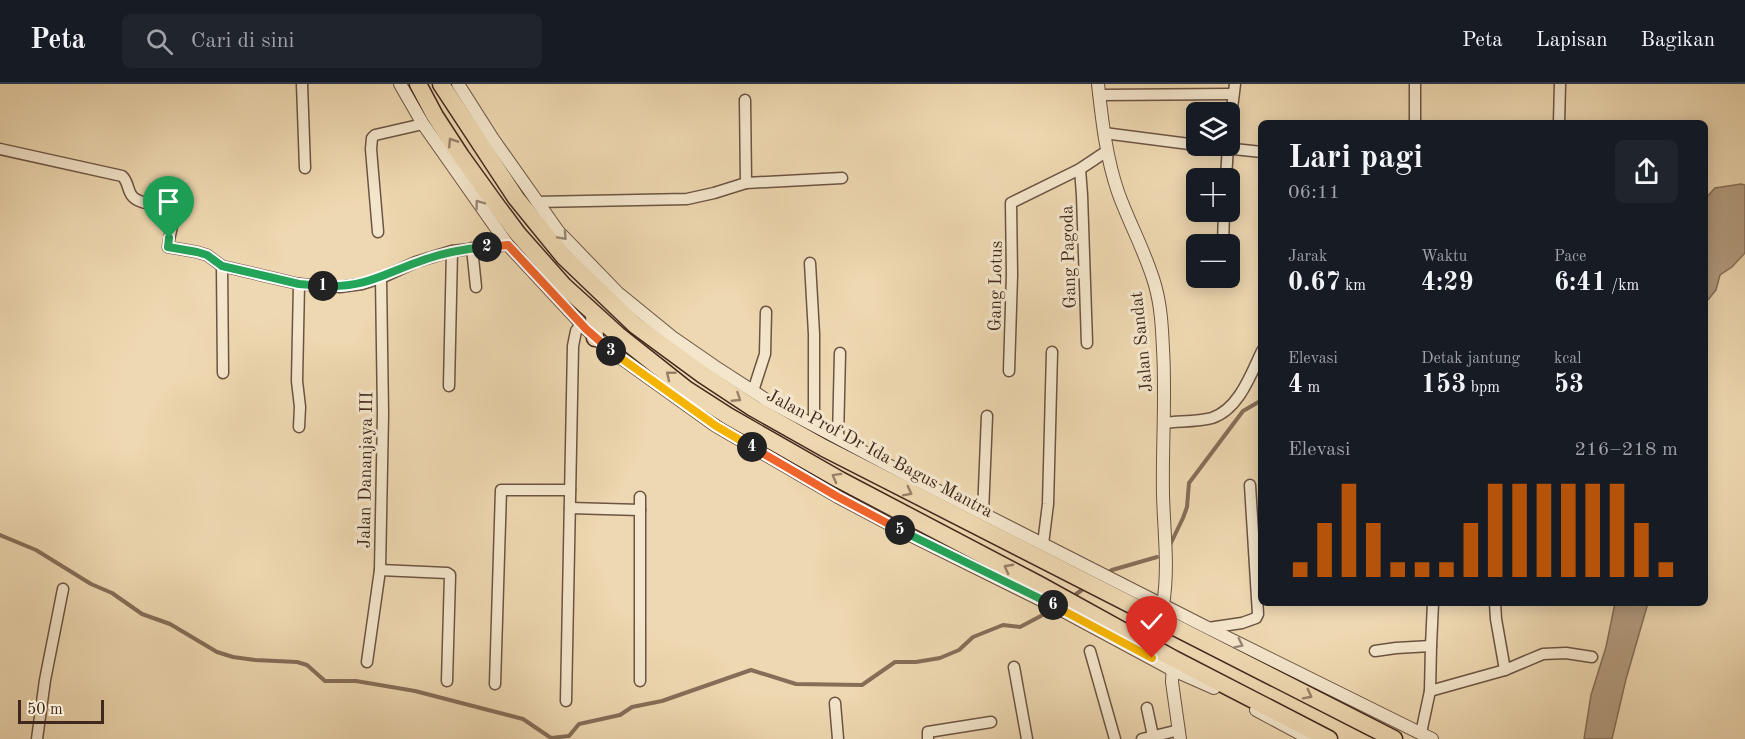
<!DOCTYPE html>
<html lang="id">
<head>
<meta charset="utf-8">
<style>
  body { margin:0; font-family:"Old Standard TT",serif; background:#20242c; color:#f1f3f6; height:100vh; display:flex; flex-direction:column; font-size:22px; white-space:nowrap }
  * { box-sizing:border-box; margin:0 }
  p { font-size:20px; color:#9ea1a6 }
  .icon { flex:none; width:33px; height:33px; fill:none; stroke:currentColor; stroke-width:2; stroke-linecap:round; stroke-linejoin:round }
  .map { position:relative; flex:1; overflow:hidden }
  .side { position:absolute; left:1258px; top:36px; width:450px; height:486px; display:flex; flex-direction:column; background:#171b24; border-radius:9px; box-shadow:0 3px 15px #0003 }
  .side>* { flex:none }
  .buttons { position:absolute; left:1186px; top:18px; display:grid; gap:12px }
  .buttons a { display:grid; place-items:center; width:54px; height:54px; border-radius:9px; background:#171b24; box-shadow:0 3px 15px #0003; font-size:30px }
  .scale { position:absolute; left:18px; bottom:15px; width:86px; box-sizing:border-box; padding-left:6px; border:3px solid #41281e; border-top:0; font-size:16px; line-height:21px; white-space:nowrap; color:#41281e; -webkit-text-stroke:4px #f4e6cc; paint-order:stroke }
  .pin { position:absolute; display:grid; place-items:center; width:51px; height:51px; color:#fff; margin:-62px -26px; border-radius:50% 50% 50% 0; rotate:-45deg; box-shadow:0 0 6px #0007 }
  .pin .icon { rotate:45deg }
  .km { position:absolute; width:30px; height:30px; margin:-15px; border-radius:50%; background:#222; color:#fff; font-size:16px; line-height:30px; text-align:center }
  .round { display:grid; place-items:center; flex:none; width:63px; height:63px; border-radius:9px; background:#20242c }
  .summary { display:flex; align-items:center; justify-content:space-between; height:102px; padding:0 30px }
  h1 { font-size:33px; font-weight:800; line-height:45px }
  .figures { display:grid; grid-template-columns:repeat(3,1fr); gap:9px; height:102px; padding:6px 30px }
  .figures div { display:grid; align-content:center }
  .figures b { font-size:26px; font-weight:800 }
  .figures small { font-size:16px; font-weight:400 }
  .figures p { font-size:16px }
  .chart { height:168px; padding:12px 30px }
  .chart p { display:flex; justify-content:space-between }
  .chart svg { width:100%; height:108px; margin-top:6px; stroke:#b45309; stroke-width:6 }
  header { display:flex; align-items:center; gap:36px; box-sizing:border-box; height:84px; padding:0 30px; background:#171b24; border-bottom:2px solid #363941 }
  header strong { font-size:28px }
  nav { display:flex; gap:33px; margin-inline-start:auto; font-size:21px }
  .search { width:420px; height:54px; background:#20242c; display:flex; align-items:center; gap:15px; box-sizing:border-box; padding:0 21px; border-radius:9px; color:#9ea1a6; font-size:22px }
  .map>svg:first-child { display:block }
  .water { fill:#b39c7f; stroke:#856e58; stroke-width:1.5 }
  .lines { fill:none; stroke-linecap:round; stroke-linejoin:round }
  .stream { stroke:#856e58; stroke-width:4 }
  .minor-casing { stroke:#6c5443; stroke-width:13 }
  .tertiary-casing { stroke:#6c5443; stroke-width:14 }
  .trunk-casing { stroke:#41281e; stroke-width:19 }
  .minor { stroke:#f4e6cc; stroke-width:10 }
  .tertiary { stroke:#f4e6cc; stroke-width:12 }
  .trunk { stroke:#eed8b1; stroke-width:16 }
  .oneway { stroke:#988068 }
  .oneway2 { stroke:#9a8775 }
  .split-1-casing { stroke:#fff; stroke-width:12 }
  .split-2-casing { stroke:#fff; stroke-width:12 }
  .split-3-casing { stroke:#fff; stroke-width:12 }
  .split-4-casing { stroke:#fff; stroke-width:12 }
  .split-5-casing { stroke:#fff; stroke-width:12 }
  .split-6-casing { stroke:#fff; stroke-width:12 }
  .split-7-casing { stroke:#fff; stroke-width:12 }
  .split-1 { stroke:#22a559; stroke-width:8 }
  .split-2 { stroke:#22a559; stroke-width:8 }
  .split-3 { stroke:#f0652b; stroke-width:8 }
  .split-4 { stroke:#f5b400; stroke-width:8 }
  .split-5 { stroke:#f0652b; stroke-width:8 }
  .split-6 { stroke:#22a559; stroke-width:8 }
  .split-7 { stroke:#f5b400; stroke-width:8 }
  .labels { text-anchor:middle; stroke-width:6; stroke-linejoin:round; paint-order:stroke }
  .street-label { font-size:18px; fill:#41281e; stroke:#f4e6cc }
</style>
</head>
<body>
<header>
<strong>Peta</strong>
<div class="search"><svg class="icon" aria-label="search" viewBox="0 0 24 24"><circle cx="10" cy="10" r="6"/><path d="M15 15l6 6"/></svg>Cari di sini</div>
<nav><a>Peta</a><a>Lapisan</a><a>Bagikan</a></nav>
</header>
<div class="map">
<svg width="1745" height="655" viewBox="0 0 1745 655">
  <rect width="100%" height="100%" fill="#eed8b1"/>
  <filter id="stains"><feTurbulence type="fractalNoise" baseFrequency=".00333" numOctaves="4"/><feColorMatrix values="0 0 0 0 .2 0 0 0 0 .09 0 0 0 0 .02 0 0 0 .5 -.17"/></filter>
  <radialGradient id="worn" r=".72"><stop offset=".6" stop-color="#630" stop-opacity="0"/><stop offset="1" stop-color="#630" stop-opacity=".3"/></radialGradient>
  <g class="water">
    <path d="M1741,100L1745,101V169L1732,183L1720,191L1716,206L1707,217L1706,241V114L1715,104Z"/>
    <path d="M1615,519H1648L1626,595L1612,655H1584L1591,611L1606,563Z"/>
  </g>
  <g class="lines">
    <g class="stream">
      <path d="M0,451L36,466L91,500L112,509L142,530L170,540L217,568L233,573L255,576L297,578L307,581L325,597H356L415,607L523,635L551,654L569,652L579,640L620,631L632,623L662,617L751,586L796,600L862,601L895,578H916L940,574L959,566L973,553L1003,541L1020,543L1054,525"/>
      <path d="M1169,463L1183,434L1187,423L1189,399L1243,327L1262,316"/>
      <path d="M1107,489L1112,486L1157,473"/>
      <path d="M1072,513L1086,503"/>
    </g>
    <g class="minor-casing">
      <g id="minor">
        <path d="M302,0L305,84"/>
        <path d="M1099,11L1233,10"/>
        <path d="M745,16L746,99"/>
        <path d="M1415,39V0"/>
        <path d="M1559,39L1560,0"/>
        <path d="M1230,41L1235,0"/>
        <path d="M1104,49L1197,61"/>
        <path d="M1205,62L1262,68"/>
        <path d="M0,65L122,92C129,98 127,107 133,113C142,122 163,119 174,128C174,140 169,151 168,163L197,168L207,171L222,182L299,200L340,203L362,200L381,194L416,178L452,167L508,161"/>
        <path d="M1080,85L1082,111L1087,259"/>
        <path d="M1226,94L1228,62"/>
        <path d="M536,118L687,115L714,109L746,99L842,94"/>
        <path d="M378,148L371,65L372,54L375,51L423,40"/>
        <path d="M1223,160L1224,128"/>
        <path d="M472,164L476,203"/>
        <path d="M810,179L814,250V342"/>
        <path d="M222,182L223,289"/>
        <path d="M1009,287L1012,191L1011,119L1080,85L1107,67"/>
        <path d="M449,302L452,167"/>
        <path d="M753,307L765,270L766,228"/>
        <path d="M1164,339C1180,337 1197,338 1212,334C1239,325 1251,290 1262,267"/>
        <path d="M299,343L300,323L297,297L299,200"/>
        <path d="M838,354L840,269"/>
        <path d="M570,424L640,426"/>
        <path d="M983,429L987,332"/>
        <path d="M1043,460L1048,420L1052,268"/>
        <path d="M380,486L447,489L450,491L447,597"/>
        <path d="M1495,519L1496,535L1505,586"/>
        <path d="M1208,544L1242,539L1256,534L1258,530L1250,401"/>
        <path d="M1090,567L1115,655"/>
        <path d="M1375,567L1396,564L1431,562"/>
        <path d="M367,578L380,486L383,330L381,194"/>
        <path d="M1014,583L1027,655"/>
        <path d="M640,597V413"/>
        <path d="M495,600L501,406H570"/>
        <path d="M1430,607L1505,586L1543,570L1566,569L1592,573"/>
        <path d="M566,617L573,262L576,247L581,240"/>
        <path d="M835,619L838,655"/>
        <path d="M1147,624L1153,652"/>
        <path d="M1421,649L1430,607L1431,562L1433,519"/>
        <path d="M37,655L45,596L63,505"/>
        <path d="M928,655V648L991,638"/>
        <path d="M1142,655L1179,646"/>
      </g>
    </g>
    <g class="tertiary-casing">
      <g id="tertiary">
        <path d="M400,0L423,40L508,161L586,245L603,261L716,342L838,413L908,450L1067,529L1171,585L1214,604"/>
        <path d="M458,0L493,55L558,147L618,209L672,253L714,282L768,317L907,391L1208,544L1432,655"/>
        <path d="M1098,0C1102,36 1106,73 1118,108C1129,139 1146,169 1155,201C1161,222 1162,243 1163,265C1166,314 1162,362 1163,411C1164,448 1169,484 1163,521"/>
        <path d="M1173,579L1172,598L1180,655"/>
        <path d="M1256,626L1310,655"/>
      </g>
    </g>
    <g class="trunk-casing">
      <g id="trunk">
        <path d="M418,0L435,32L461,72L497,122L518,150L564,202L618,251L686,305L728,332L840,396L1038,500L1174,575L1329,655"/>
        <path d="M441,0L516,114L564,173L611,218L635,241L703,291L753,324L824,364L1394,655"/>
        <path d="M594,230L595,254"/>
      </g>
    </g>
    <use href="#minor" class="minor"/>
    <use href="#tertiary" class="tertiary"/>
    <use href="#trunk" class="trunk"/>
  </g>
  <defs><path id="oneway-chevron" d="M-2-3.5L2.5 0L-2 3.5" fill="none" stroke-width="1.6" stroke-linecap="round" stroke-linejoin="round" transform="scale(1.5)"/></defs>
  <g class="oneway">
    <use href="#oneway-chevron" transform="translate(452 58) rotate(-123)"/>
    <use href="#oneway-chevron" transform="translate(670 291) rotate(-141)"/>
    <use href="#oneway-chevron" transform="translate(737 314) rotate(33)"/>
    <use href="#oneway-chevron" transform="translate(836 393) rotate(-151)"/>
    <use href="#oneway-chevron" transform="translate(908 408) rotate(27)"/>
    <use href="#oneway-chevron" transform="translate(1008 484) rotate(-152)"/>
    <use href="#oneway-chevron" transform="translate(1308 611) rotate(27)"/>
  </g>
  <g class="oneway2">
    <use href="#oneway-chevron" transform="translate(479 120) rotate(-126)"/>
    <use href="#oneway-chevron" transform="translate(563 152) rotate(47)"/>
    <use href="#oneway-chevron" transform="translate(1239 560) rotate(26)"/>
  </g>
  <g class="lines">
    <g class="split-1-casing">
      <path id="split-1" d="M169,154L168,163L197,168L207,171L222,182L299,200L323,202"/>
    </g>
    <g class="split-2-casing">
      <path id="split-2" d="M323,202C365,204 381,191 418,178C441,169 462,165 487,163"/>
    </g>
    <g class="split-3-casing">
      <path id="split-3" d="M487,163L508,161L586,245L611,267"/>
    </g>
    <g class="split-4-casing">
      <path id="split-4" d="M611,267L716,342L752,363"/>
    </g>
    <g class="split-5-casing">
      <path id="split-5" d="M752,363L838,413L900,446"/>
    </g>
    <g class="split-6-casing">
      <path id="split-6" d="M900,446L1053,521"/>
    </g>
    <g class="split-7-casing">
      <path id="split-7" d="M1053,521L1152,574"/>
    </g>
    <use href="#split-1" class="split-1"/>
    <use href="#split-2" class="split-2"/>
    <use href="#split-3" class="split-3"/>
    <use href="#split-4" class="split-4"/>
    <use href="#split-5" class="split-5"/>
    <use href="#split-6" class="split-6"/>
    <use href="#split-7" class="split-7"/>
  </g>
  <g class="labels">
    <g class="street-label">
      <text transform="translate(1068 173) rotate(-92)" y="6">Gang Pagoda</text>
      <text transform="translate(995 202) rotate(-89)" y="6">Gang Lotus</text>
      <text transform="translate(1141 258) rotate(-96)" y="6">Jalan Sandat</text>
      <text transform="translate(880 369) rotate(28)" y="6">Jalan Prof Dr Ida Bagus Mantra</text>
      <text transform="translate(365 386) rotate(-89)" y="6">Jalan Dananjaya III</text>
    </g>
  </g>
  <rect width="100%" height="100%" filter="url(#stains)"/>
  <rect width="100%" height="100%" fill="url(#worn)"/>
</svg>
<div class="buttons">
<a><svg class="icon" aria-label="layers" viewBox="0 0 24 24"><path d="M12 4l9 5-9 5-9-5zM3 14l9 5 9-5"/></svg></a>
<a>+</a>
<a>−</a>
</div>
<div class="scale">50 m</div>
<div class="pin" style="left:169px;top:154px;background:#1e9e55"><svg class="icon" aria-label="arrive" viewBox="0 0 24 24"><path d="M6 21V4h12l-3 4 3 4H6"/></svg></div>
<div class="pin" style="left:1152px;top:574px;background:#d93025"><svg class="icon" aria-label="check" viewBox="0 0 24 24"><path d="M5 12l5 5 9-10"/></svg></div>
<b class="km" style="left:323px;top:202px">1</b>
<b class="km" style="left:487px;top:163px">2</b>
<b class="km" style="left:611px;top:267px">3</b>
<b class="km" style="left:752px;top:363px">4</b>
<b class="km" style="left:900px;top:446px">5</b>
<b class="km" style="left:1053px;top:521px">6</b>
<section class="side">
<div class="summary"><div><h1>Lari pagi</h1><p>06:11</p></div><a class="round"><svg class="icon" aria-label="share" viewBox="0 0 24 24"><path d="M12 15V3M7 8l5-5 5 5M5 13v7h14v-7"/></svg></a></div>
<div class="figures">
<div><p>Jarak</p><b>0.67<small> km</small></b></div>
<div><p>Waktu</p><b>4:29</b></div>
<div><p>Pace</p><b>6:41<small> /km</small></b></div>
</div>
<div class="figures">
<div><p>Elevasi</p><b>4<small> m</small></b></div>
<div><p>Detak jantung</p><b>153<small> bpm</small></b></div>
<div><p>kcal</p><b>53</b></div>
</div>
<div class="chart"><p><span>Elevasi</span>216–218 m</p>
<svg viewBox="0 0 160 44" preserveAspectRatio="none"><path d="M5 44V38M15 44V22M25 44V6M35 44V22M45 44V38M55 44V38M65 44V38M75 44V22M85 44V6M95 44V6M105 44V6M115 44V6M125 44V6M135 44V6M145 44V22M155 44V38"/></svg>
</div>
</section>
</div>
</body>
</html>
